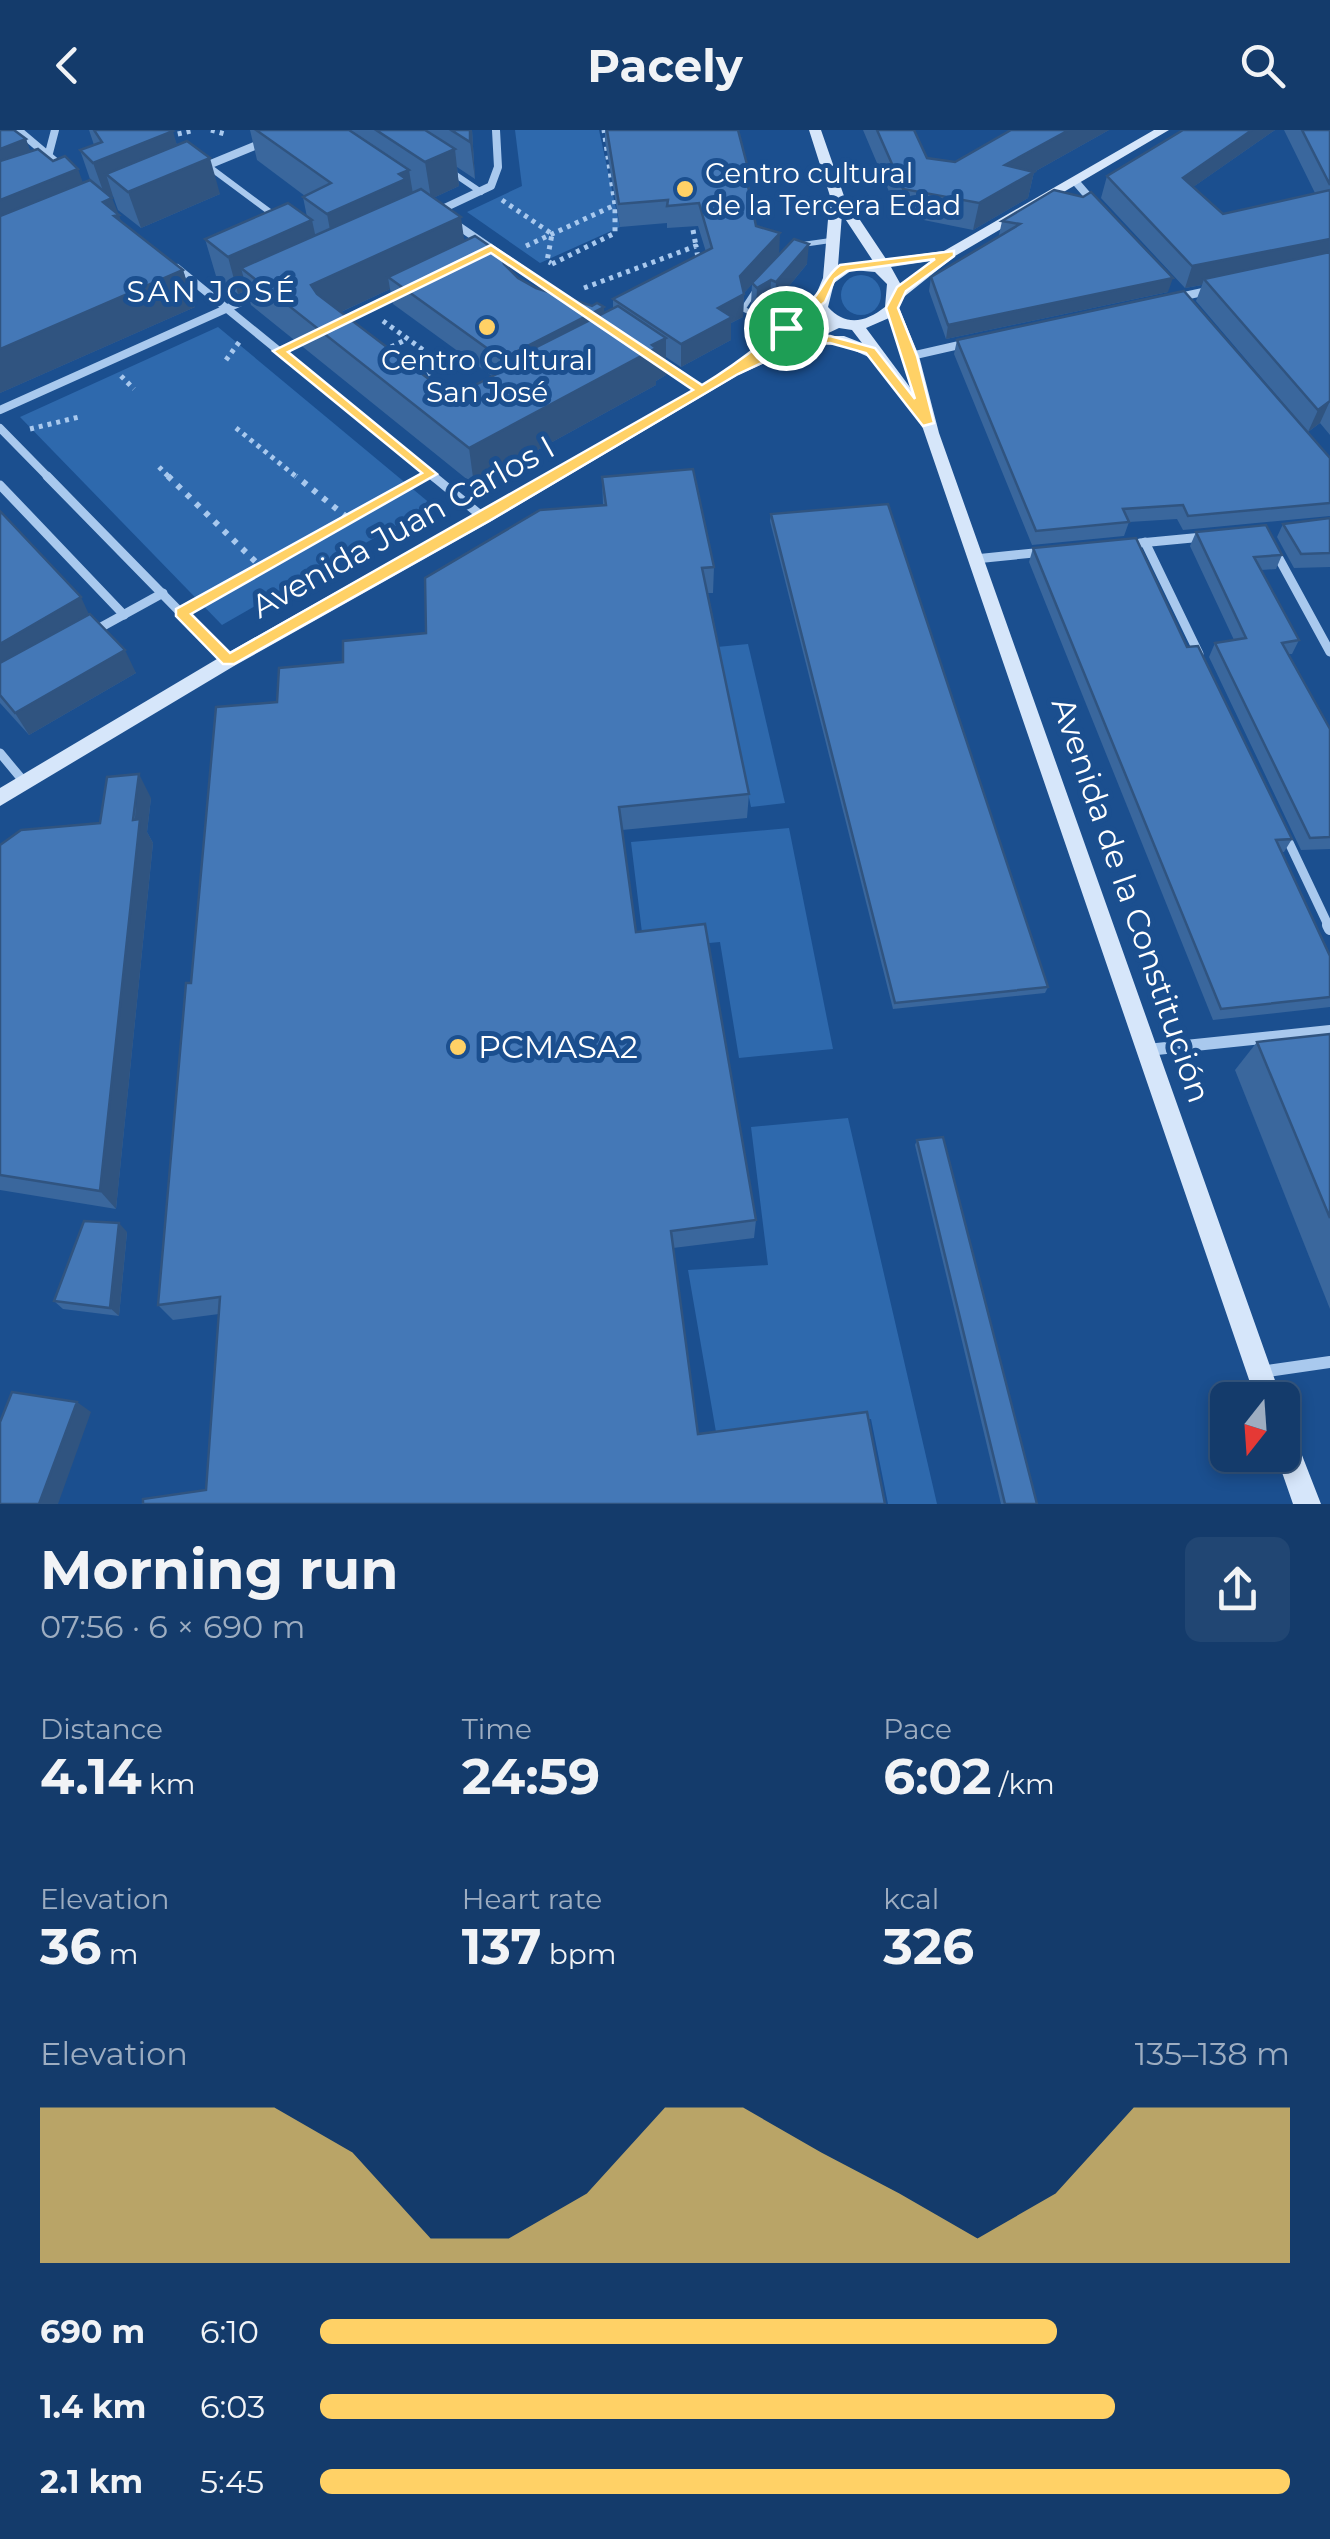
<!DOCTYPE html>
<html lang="en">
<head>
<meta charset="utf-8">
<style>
  body { margin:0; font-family:Montserrat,sans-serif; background:#214673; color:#f1f3f6; height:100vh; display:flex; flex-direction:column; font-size:38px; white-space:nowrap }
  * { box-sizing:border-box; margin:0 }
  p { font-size:32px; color:#9dadc1 }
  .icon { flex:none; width:55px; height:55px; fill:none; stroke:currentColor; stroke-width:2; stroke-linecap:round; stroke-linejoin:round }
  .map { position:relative; height:1374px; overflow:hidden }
  .drawer { display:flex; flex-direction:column; background:#143b6b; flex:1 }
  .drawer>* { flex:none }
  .needle { width:65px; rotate:197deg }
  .buttons { position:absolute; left:1210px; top:1252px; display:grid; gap:20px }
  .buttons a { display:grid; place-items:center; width:90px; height:90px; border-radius:15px; background:#143b6b; box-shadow:0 5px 15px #0003,0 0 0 2px #33557e; font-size:50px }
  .pin { position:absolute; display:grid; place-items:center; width:85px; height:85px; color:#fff; margin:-42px; border:5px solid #fff; border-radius:50%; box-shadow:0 2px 10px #0007 }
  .round { display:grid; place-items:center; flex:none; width:105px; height:105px; border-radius:15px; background:#214673 }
  .summary { display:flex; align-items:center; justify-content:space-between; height:170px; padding:0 40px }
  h1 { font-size:55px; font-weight:700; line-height:75px }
  .figures { display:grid; grid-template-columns:repeat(3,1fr); gap:15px; height:170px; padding:10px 40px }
  .figures div { display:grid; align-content:center }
  .figures b { font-size:50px; font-weight:700 }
  .figures small { font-size:28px; font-weight:400 }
  .figures p { font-size:28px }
  .chart { height:280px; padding:20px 40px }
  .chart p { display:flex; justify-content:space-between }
  .chart svg { width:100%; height:180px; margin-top:10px; fill:#ffd166; opacity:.7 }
  ul { padding:0 40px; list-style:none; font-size:32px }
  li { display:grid; grid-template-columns:160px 120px 1fr; align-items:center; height:75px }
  li i { height:25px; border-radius:12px; background:#ffd166 }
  header { display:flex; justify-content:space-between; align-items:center; height:130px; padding:0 40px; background:#143b6b; font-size:45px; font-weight:700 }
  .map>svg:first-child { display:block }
  .green { fill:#2e69ad }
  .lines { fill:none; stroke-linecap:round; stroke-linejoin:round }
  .path-far1 { stroke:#a9c9ee; stroke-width:5; stroke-dasharray:4 5; stroke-linecap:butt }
  .path { stroke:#a9c9ee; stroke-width:6; stroke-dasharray:5 8; stroke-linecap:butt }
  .service { stroke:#a9c9ee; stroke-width:5 }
  .pedestrian-far1 { stroke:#a9c9ee; stroke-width:6 }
  .pedestrian { stroke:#a9c9ee; stroke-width:9 }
  .minor-far2 { stroke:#a9c9ee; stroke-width:8 }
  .minor-far1 { stroke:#a9c9ee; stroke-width:9 }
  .minor { stroke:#a9c9ee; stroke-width:12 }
  .secondary { fill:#d6e6fa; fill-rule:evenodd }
  .wall { fill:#3a679d; fill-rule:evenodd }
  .shaded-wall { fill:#305480 }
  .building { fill:#4478b7; stroke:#305480; stroke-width:2.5 }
  .route { fill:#ffd166; stroke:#fff; stroke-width:2.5; fill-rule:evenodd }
  .poi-dot { fill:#ffd166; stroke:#1b4f8f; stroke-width:4 }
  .labels { text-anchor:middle; stroke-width:10; stroke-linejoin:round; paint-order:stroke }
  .far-poi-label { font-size:28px; fill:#fff; stroke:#1b4f8f; text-anchor:start }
  .far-neighbourhood-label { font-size:30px; letter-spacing:2.5px; fill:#fff; stroke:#1b4f8f }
  .street-label { font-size:32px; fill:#fff; stroke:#1b4f8f }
  .poi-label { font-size:32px; fill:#fff; stroke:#1b4f8f; text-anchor:start }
</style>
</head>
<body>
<header><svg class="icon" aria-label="back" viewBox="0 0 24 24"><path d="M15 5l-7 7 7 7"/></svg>Pacely<svg class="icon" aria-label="search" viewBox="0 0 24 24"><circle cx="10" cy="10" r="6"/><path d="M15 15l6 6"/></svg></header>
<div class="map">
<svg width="1330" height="1374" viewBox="0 0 1330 1374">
  <rect width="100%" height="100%" fill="#1b4f8f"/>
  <g class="green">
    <path d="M515,0H599L620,97L540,133L467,82L522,56Z"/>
    <circle cx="861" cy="165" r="20"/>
    <path d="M218,197L432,375L222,495L20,287Z"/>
    <path d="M748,514L785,673L751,677L717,517Z"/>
    <path d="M789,698L833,919L739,928L720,812L644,819L631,712Z"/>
    <path d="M848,988L937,1374H888L871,1289L716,1302L688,1140L768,1135L751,997Z"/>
  </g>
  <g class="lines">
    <g class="path-far1">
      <path d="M211,0L225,4"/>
      <path d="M169,6L195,0"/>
      <path d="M502,70L552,104L547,131L551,133"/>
      <path d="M693,100L696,116"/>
      <path d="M526,116L615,75L604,0"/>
      <path d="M552,134L615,103V76"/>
      <path d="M584,158L696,116L699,134"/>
      <path d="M383,191L444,235L420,248"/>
      <path d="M383,221L407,209"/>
      <path d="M226,230L240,211"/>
      <path d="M121,246L134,259"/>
      <path d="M236,298L299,349"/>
      <path d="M30,299L79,287"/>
      <path d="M159,337L171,349"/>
    </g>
    <g class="path">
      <path d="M168,346L262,438L349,389L296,346"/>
      <path d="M349,389L413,354"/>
      <path d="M197,474L262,438"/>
    </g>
    <g class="service">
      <path d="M799,115L834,110"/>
      <path d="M758,156L743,179L786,198"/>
    </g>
    <g class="pedestrian-far1">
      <path d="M208,36L278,88"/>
      <path d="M450,41L481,62"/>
      <path d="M341,191L399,163"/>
    </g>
    <g class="pedestrian">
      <path d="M0,355L124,485"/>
      <path d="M1276,423L1330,522"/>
      <path d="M94,501L163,463"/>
      <path d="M0,623L25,653"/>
    </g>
    <g class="minor-far2">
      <path d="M18,0L63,38"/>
      <path d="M49,23L55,0"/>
      <path d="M201,38L264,12"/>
      <path d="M1075,51L1094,73"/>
      <path d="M438,81L491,56L498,37L496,0"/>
      <path d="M454,93L568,171"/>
      <path d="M177,138L436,349"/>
      <path d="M1175,168L1212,160"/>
      <path d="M911,226L968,213"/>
      <path d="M657,230L702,260"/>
      <path d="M0,280L259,164"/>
      <path d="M0,298L50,349"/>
    </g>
    <g class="minor-far1">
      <path d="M47,346L228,531"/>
      <path d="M433,346L484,388"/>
      <path d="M1145,412L1199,524"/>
      <path d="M1140,413L1203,407"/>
      <path d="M975,429L1044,422"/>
      <path d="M1284,702L1329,797"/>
    </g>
    <g class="minor">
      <path d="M1328,795L1330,799"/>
      <path d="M1147,920L1330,901"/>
      <path d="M1260,1242L1330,1232"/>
    </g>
    <g class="secondary">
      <path d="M809,0H821L844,66L886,129L944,121L1154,0H1169L955,126L900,170L899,178L919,226L939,303L1282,1270H1256L919,287L873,229L842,215L806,214L738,245L490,392L234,536L0,676V658L222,526L755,226L749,222L752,219L815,167L823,148L830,66ZM842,84L873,131L838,136ZM931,131L901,155L891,137ZM852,140L875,142L887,154L885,177C866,192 846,197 828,177L834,153ZM816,181L827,192L770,219ZM889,188L912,260L866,198ZM839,198L852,200L862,213L844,206H822Z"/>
      <path d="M1282,1293L1291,1297L1321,1374H1293L1276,1325H1282Z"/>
    </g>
  </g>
  <g class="wall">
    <path d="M0,0L26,9L30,22L83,53L91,52L80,20L94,15L89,0H171L177,15L220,64L141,98L118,80L113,66L111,67L121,92L183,140L195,177L0,263Z"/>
    <path d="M250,0H472L475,49L457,37L459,56L433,68L464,111L504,134L518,148L536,158L604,183L613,179V169L706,122L698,96L667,98V93L620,97L605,11V0H738L750,46L749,62L756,96L779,125L807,134L775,173L770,171L756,179L751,174L752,154L744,163L743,187L731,193V210L681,237L666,227V245L656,251V255L474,355L251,175L247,160L238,164L216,146L205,109L307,87L303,67L305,66L257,30ZM390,159L393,174L492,246L452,267L436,265L434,253L341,182Z"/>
    <path d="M863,0H914L927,28L955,32L1011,0H1109L1034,42L1028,68L973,100L899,85Z"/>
    <path d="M1183,0H1275L1193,57L1223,84L1315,63L1284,0H1330V305L1320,293L1308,302L1196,171L1202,155L1185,158L1101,68L1107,46Z"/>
    <path d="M1054,60L1168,162L946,209L929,161L931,147L1002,105H999L1002,91Z"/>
    <path d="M957,210L1330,328V386L1183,400L1177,389L1129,392L1124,406L1032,415L954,224Z"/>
    <path d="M602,347L714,437L713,463H708L749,664L747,688L622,700L636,802L756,1090L754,1108L673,1118L698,1304L885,1374L206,1360L219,1184L173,1190L158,1175L191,853L277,572L343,532L426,503L603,375Z"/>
    <path d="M0,381L89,484L136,543L29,605L0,573Z"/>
    <path d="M771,384L1048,857L1045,863L893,879L770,391Z"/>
    <path d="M1330,388V437L1294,438L1277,407L1283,394Z"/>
    <path d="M1196,402L1282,425L1276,439L1261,440L1299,510L1292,524H1288L1330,599V719L1301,720L1209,527L1215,513L1234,510L1190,416Z"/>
    <path d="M1033,418L1187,517L1292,709L1284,722H1282L1330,826V877L1213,890L1029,432Z"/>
    <path d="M151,668L147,702L153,713L116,1079L0,1060V715L100,693Z"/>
    <path d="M1330,904V1179L1235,940L1257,912Z"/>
    <path d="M917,1010L1037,1374H1001L915,1015Z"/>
    <path d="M127,1102L119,1186L63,1179L54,1171Z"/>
  </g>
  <g class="shaded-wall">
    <path d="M470,0H472L475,49L470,12Z"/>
    <path d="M1069,0H1109L1034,42L1028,68L973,100L979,73L1005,35Z"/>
    <path d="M1252,0H1275L1176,69L1183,48Z"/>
    <path d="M173,1L183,37L106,44L113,66L106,69L93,33Z"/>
    <path d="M26,9L39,45L0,61V19Z"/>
    <path d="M455,19L459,56L431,69L425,32Z"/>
    <path d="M210,28L220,64L141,98L128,62Z"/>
    <path d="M78,39L91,75L0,113V70Z"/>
    <path d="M409,40L415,76L334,121L327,84Z"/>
    <path d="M112,68L119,85L131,121L103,72Z"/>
    <path d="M461,87L466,123L388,147L390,159L319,192L311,155Z"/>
    <path d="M312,90L320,127L241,138L247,160L238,164L228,127Z"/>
    <path d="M780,103L779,126L743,164H744L743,187L731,193V210L681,237V214L718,178L740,146Z"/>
    <path d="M1330,109V129L1204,149L1202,155L1185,158L1192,136Z"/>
    <path d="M809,114L807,134L775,173L776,152Z"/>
    <path d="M183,140L195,177L0,263V219Z"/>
    <path d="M1173,148L1168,162L946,209L948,195Z"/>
    <path d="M771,150L770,171L756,179L757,158Z"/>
    <path d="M604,177L605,204L515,228L517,249L505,255L502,229Z"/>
    <path d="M666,208V245L656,251V255L474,355L469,318Z"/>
    <path d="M1330,271L1320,293L1308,302L1318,280Z"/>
    <path d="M81,467L92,491L0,545V514Z"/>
    <path d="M125,520L136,543L29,605L15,583Z"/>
    <path d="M139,644L151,668L147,702L153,713L116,1079L100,1061Z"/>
    <path d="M119,1093L127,1102L119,1186L110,1178Z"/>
    <path d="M77,1272L91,1282L58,1374H39Z"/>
  </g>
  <g class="building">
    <path d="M0,0H14L26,9L0,19Z"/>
    <path d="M94,0H171L173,1L93,33L80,20L102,12Z"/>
    <path d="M256,0H349L409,40L399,44L406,49L327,84L303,67L331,53Z"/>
    <path d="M376,0H425L455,19L425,32Z"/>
    <path d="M451,0H470V12Z"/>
    <path d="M607,0H738L750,46H746L756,96L780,103L740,146L744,164L718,178L732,187L681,214L613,169L712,118L699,73L667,76L668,70L619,74Z"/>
    <path d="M877,0H914L927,28L955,32L1011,0H1069L1005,35L1034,42L979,73L903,59Z"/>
    <path d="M1183,0H1252L1183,48L1223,84L1330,60V109L1192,136L1107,46Z"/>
    <path d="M1302,0H1330V55Z"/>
    <path d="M187,11L210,28L128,62L106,44Z"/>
    <path d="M38,19L53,31L65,26L78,39L0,70V31Z"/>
    <path d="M90,50L112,68L103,72L119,85L114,86L183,140L0,219V86Z"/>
    <path d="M421,59L461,87L311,155L317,164L434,253L432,259L436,265L446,263L452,267L520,232L515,228L618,176L666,208L652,215L656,218L469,318L241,138Z"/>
    <path d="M1054,60L1083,67L1091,62L1173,148L948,195L931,147L1020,94L1002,91Z"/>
    <path d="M288,73L312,90L228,127L205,109Z"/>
    <path d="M475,106L500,123L504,134L518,148L536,158L592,176L597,173L604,177L502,229L388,147Z"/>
    <path d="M794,109L809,114L776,152L771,150L757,158L752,153Z"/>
    <path d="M1330,122V271L1318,280L1204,149Z"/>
    <path d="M1184,161L1330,328V373L1188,386L1183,375L1123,379L1129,392L1036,401L957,210Z"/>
    <path d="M693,339L714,437L702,438L749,664L619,677L636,802L705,794L756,1090L671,1101L698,1304L867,1282L885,1374H143V1369L206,1360L220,1167L158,1175L186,853H191L216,577L277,572L279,538L343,532V511L426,503L425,448L540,380L606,375L602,347Z"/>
    <path d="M888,374L1048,857L895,873L771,384Z"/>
    <path d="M0,381L81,467L0,514Z"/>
    <path d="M1330,388V423L1301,424L1283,394Z"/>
    <path d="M1266,395L1282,425L1254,427L1299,510L1282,513L1330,599V707L1310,708L1215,513L1246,508L1196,402Z"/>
    <path d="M1136,408L1187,517L1198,516L1292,709L1276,710L1330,826V867L1221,879L1033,418Z"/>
    <path d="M90,484L125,520L15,583L0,565V533Z"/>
    <path d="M139,644L133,690L140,689L100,1061L0,1045V715L21,700L100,693L107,647Z"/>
    <path d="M1330,904V1088L1257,912Z"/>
    <path d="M943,1007L1037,1374H1005L917,1010Z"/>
    <path d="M84,1091L119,1093L110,1178L54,1171Z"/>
    <path d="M12,1262L77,1272L39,1374H0V1292Z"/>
  </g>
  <path class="route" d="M491,115L702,255C741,232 777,202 810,172C823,160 825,146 840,135L954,121V126L906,161L898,178L917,226L934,293L923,296L866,223L830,213L800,215L738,244L489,391L234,534H223L176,486V479L422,343L273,221ZM491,123L693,260L230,523L191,484L437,344L288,222ZM935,129L897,157L886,178L915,269L875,218L830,206L793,209L763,223L825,172L835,149L847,141Z"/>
  <g class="poi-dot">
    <circle cx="685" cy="59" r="10"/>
    <circle cx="487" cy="197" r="10"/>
    <circle cx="458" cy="917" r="10"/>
  </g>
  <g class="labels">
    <g class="far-poi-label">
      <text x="705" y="53">Centro cultural<tspan x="705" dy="32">de la Tercera Edad</tspan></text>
      <text x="487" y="240" text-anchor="middle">Centro Cultural<tspan x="487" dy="32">San José</tspan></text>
    </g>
    <g class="far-neighbourhood-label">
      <text x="212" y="172">SAN JOSÉ</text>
    </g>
    <g class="street-label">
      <text transform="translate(403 397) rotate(-29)" y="11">Avenida Juan Carlos I</text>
      <text transform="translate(1131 770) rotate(71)" y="11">Avenida de la Constitución</text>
    </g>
    <g class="poi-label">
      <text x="478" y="928">PCMASA2</text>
    </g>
  </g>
</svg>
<div class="buttons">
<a><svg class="needle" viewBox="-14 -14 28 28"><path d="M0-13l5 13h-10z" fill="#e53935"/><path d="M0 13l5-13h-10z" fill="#9dadc1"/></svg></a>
</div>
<div class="pin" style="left:786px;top:198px;background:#1e9e55"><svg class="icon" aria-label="arrive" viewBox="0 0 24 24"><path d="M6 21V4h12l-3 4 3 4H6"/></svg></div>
</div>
<section class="drawer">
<div class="summary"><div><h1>Morning run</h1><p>07:56 · 6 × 690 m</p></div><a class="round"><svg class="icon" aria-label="share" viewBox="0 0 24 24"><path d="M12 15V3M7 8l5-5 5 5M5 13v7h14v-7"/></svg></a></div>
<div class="figures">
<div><p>Distance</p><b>4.14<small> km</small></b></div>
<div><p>Time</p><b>24:59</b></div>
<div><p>Pace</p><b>6:02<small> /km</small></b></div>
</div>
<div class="figures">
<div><p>Elevation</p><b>36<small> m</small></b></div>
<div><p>Heart rate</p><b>137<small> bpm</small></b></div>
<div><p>kcal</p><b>326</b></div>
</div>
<div class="chart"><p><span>Elevation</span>135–138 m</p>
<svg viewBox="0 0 160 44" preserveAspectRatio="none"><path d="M0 44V6L10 6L20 6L30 6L40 17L50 38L60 38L70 27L80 6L90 6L100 17L110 27L120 38L130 27L140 6L150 6L160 6V44z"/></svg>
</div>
<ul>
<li><b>690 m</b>6:10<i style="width:76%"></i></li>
<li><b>1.4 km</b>6:03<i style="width:82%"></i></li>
<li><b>2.1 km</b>5:45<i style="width:100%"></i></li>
</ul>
</section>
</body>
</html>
